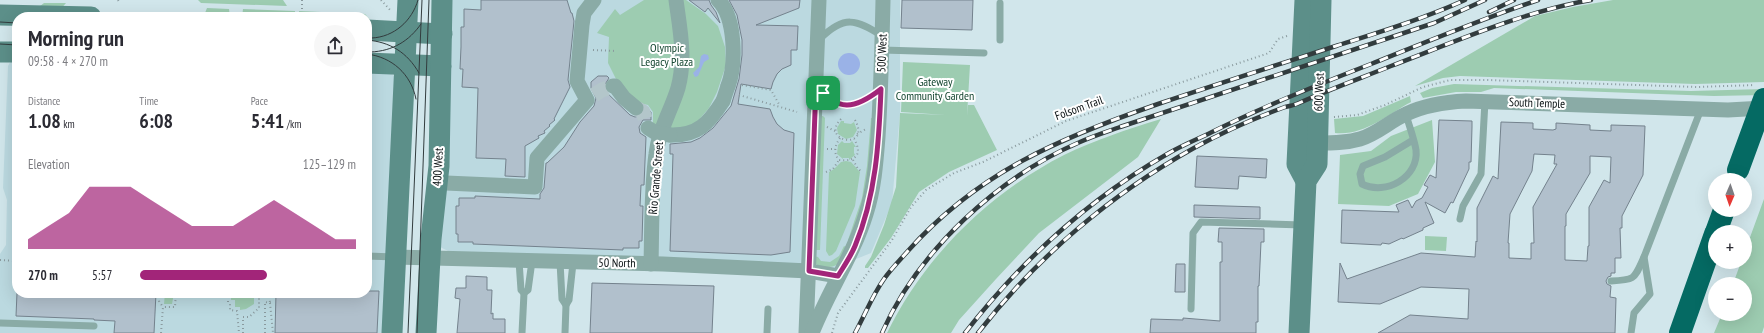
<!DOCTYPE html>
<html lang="en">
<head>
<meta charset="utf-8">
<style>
  body { margin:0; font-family:"PT Sans Narrow",sans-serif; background:#f7f7f7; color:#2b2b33; height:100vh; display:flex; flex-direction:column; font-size:15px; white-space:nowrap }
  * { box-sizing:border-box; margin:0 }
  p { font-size:13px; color:#7c7c81 }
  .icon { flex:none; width:22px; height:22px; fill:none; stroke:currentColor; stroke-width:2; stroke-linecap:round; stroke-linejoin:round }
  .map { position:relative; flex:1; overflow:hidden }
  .sheet { position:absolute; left:12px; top:12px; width:360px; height:286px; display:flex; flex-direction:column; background:#fff; border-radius:16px; box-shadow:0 4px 16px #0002 }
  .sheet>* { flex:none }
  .needle { width:26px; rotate:182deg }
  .fabs { position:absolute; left:1708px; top:173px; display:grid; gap:8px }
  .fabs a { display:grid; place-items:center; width:44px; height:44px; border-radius:50%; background:#fff; box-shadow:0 4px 16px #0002; font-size:20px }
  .pin { position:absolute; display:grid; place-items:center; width:34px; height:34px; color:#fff; margin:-17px; border-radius:8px; box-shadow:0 2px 6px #0006 }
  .round { display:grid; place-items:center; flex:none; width:42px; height:42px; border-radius:21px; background:#f7f7f7 }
  .head { display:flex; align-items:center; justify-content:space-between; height:68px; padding:0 16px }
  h1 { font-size:22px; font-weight:600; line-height:30px }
  .figures { display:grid; grid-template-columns:repeat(3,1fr); gap:6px; height:68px; padding:4px 16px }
  .figures div { display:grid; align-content:center }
  .figures b { font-size:20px; font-weight:600 }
  .figures small { font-size:11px; font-weight:400 }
  .figures p { font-size:11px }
  .chart { height:112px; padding:8px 16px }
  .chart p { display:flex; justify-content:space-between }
  .chart svg { width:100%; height:72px; margin-top:4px; fill:#a22579; opacity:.7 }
  ul { padding:0 16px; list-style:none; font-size:13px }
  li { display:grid; grid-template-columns:64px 48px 1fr; align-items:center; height:30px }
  li i { height:10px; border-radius:5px; background:#a22579 }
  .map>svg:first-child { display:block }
  .built { fill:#bbd9e0 }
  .green { fill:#9dccb1 }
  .water { fill:#9ab2e7 }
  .building { fill:#b1c0cc; stroke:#74828d; fill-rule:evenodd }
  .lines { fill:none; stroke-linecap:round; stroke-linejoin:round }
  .street-tunnel { stroke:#b3c6ca; stroke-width:15; stroke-dasharray:15 8; stroke-linecap:butt }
  .path { stroke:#8a9a9e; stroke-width:2; stroke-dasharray:1 3; stroke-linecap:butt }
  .lane { stroke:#8aaba6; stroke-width:7 }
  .street { stroke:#8aaba6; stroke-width:15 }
  .secondary { stroke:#5c8f89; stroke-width:21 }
  .highway { stroke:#056a63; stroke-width:22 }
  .tram { stroke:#323c3e; stroke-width:1 }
  .rail-casing { stroke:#323c3e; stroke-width:4.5 }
  .rail { stroke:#fff; stroke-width:3; stroke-dasharray:9; stroke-linecap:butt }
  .street-bridge { stroke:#8aaba6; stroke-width:15 }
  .highway-bridge { stroke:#056a63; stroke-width:22 }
  .route-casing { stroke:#fff; stroke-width:8 }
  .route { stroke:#a22579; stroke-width:5 }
  .labels { text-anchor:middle; stroke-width:4; stroke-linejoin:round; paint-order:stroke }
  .park-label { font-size:12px; fill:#13452f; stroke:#fff }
  .street-label { font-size:12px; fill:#070e10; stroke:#fff }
</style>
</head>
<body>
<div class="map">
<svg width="1764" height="333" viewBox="0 0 1764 333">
  <rect width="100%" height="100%" fill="#d1e6eb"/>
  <g class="built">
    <path d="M448,0H900V113L892,203L871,253L824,272L473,263L442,248L438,245Z"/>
    <path d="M17,56V293H367V68L392,74L396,79L385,333H0V254L6,245L7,200L3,188L8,66L12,59Z"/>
  </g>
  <g class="green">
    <path d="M198,0H283L287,6L201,3Z"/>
    <path d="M644,0H686L706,14L718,26L725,47L726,65L717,92L709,108L697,122L684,130L653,125V112L648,105L635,102L617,81L608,63L609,37L597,33L615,9L620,15Z"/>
    <path d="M1613,0H1764V82L1695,84L1460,76L1443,78L1415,86L1535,16L1573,7Z"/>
    <path d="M44,3H66L59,11L35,10Z"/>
    <path d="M207,8L229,9L230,17L207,16L205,13Z"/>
    <path d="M243,9L295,11V17H242Z"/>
    <path d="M299,11L321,12L320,17H299Z"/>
    <path d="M344,13L365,14L372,22L367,21V17H344Z"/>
    <path d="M903,62L970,65L967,116L968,105H974L997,150L949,172L919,192L891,238L868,268H865V266L871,257L884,225L896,187L900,113L946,115L901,112Z"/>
    <path d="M1454,84L1691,91L1764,89V95L1714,96L1494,88L1481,92H1456L1423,98L1420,93L1432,88Z"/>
    <path d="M1410,96L1411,102C1387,115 1364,136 1335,133L1334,119L1363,116Z"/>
    <path d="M820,116H823L825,118L820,250H815Z"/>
    <path d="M871,118H875L873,168L852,242L848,240L862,198L867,166Z"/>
    <path d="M1161,119L1138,157L1039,233L996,279L959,320L951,333H887C925,256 988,194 1064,155C1095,140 1128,129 1161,119Z"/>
    <path d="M1432,120L1435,162L1418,194L1389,206L1338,204L1340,155L1371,151L1391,136Z"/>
    <path d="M841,121H844V123L851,124L854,122L857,130L853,137L846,139L838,134L837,128Z"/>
    <path d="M842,141L844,143H850L852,141L856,147H854V153L855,155L849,160V158H843V159L837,154L838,145Z"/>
    <path d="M846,161L851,162L860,172L855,206L836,251L832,255L829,256L826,251L829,172L834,169L841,162Z"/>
    <path d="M1764,199V327L1762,333H1714L1722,314H1745V284H1733L1741,262H1745V251Z"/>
    <path d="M1425,236L1447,237L1446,251L1425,250Z"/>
    <path d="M844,246L849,249C838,264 840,268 820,267L816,264L814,256L818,257L821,261L830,262L839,256Z"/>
    <path d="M165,293H174L172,304H164Z"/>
    <path d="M231,293H254V304L246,309L240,310V307H235V300H231Z"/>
  </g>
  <g class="water">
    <circle cx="849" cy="64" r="11"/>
    <path d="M704,54L708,55L709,59L704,62L698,76L695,77L693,73L699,67L701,56Z"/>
  </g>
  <g class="building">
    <path d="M481,0H567L571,13H572L574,21L568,80L570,87L554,119L555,120L549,125L550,126L544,131L545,133L538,136L539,138L525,146V177L505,176L506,159L476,158L478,88L462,87L463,69H460L461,47V27H464V9L481,10Z"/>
    <path d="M689,0H709L711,5L716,12L720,23L708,8L705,12Z"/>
    <path d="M729,0H800L799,8L756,25L798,26L797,50H791V65L782,69L777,74L773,82L771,89L741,84L738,104L770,109L773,117L777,124L784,130L794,133L790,252L771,255L670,251L673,154H670V144L691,142L700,138L713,128L731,106L739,79L742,55V40L737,15Z"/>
    <path d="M902,0H973L972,30L901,28Z"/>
    <path d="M598,76H607L609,78L604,86L605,91L630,115L635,117L639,116L643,113L645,106L651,112V120H643L639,127L640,133L646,137L644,185H641L640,206H643L642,241H639V248H623V250L473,244V242H458V234H456V206H459V198H475V196L540,199V194L544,188L546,163H547L564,147L580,122L594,106L596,98L591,88V82Z"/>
    <path d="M1439,120L1472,121V127L1471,162H1469V169L1453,203L1451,202L1445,213L1425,202L1434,223L1423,228V230L1403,239L1402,238L1389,244L1382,243L1381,245L1341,243L1342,210L1399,212L1396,205L1408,200L1412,208L1416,201L1422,198L1428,187L1424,185L1430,175L1436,178Z"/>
    <path d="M1501,122L1533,123V129L1553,130L1556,129V123L1590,125V130L1611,131V125L1645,126L1643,175L1622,216V228H1620L1621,258H1615V273H1611V276L1608,277L1606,281L1607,284L1611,286L1610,297L1616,298L1615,333H1378L1410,315L1468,319L1469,289L1421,287L1380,304L1338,302L1340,263L1347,279L1421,253L1475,257L1476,241L1477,242V208L1493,176L1498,179ZM1534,154L1555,155L1554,164H1557L1533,207L1534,243H1531V259L1509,258V243H1508L1510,214L1532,171ZM1590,156L1611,157L1610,183L1604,180L1589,207V246H1588L1587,261L1565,260V226H1566V214L1590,173Z"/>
    <path d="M1197,156L1267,159L1266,178L1239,176L1238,189L1195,187Z"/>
    <path d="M1194,205L1260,207V219L1194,217Z"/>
    <path d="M1219,228L1264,229V242H1261L1259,286H1258V322H1256V333H1150L1151,319L1183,320V318L1220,321V262H1222V242H1218Z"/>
    <path d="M1176,264H1185V292H1175Z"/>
    <path d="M466,276L487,277V290H492L491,314L493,313V319H505V333H457L460,299L455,298L456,288H466Z"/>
    <path d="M592,283L714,286L712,333H590Z"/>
    <path d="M367,291H379L377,333H275L276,293H367Z"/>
    <path d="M17,293H156L154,333H114L115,321L94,320V319L16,316Z"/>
  </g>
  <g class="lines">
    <g class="street-tunnel">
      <path d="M594,95L602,90L613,86"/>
      <path d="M636,108L643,112L648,128"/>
    </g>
    <g class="path">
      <path d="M118,0L120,3"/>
      <path d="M381,0L391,11"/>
      <path d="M302,9V0"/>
      <path d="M16,34H17"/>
      <path d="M593,50L616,51"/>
      <path d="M742,85L771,90L780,106"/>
      <path d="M739,95L797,112"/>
      <path d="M1334,117L1357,115L1385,105L1423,87L1450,80H1488L1697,87L1755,85"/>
      <path d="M841,119C819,142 872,151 855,120"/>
      <path d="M827,127L835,131"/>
      <path d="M857,134L866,129"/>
      <path d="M840,138C835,145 833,153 839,160C856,162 863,154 854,139"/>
      <path d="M827,149H835"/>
      <path d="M853,160L858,169L861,171"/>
      <path d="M826,172L833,169L839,160"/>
      <path d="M0,260L17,261"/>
      <path d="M160,293L159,301L163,307"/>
      <path d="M228,293V302L230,304V310L237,311L239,333"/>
      <path d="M269,293L270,303"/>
      <path d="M161,333L163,307H175L176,293"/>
      <path d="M243,333V317H249L259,308V293"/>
      <path d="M265,333V302L270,303L273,333"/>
      <path d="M832,333L838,313L892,240L911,207L926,190L954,173L983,162L1066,121L1269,53L1278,39L1287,36"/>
    </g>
    <g class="lane">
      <path d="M1000,3V40"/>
      <path d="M820,39C844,15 856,19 882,36"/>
      <path d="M882,50L984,53"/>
      <path d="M817,86C838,112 855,110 879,90"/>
      <path d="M1406,114C1409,126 1414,138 1416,150C1419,177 1386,196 1362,184L1360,174L1363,166L1385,157L1413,140"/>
      <path d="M1460,219L1463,206L1481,174L1485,101"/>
      <path d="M367,256L395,257"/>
      <path d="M519,261L521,290L524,293L528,290L532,261"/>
      <path d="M560,262L562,299L566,305L569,300L573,263"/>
      <path d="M1611,281C1636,280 1634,279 1644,257"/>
      <path d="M1191,309L1193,233L1201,222L1302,225"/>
      <path d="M0,323L94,326"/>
      <path d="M522,333L524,293"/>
      <path d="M565,333L566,305"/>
      <path d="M767,333L768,309"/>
      <path d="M1631,333L1634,313L1650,294L1644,257L1701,109"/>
    </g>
    <g class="street">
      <path d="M718,0C736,17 736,65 728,86"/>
      <path d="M613,86H615L624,98L636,108"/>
      <path d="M670,135C698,136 709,123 723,101"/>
      <path d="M1318,143C1332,143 1346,143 1360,139C1377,134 1390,121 1406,114C1425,105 1445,102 1466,101L1728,110L1764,108"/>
      <path d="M446,183L535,187L537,158L587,100L577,81L582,25L584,13L594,0"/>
      <path d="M395,257L663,264L809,271L838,276"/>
      <path d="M651,264C652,228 651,189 656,154C659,129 671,111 678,88C686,58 680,30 676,0"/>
      <path d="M806,333L819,0"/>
      <path d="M812,333C828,292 853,256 866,214C874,189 876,163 878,137C881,91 882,45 883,0"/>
    </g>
    <g class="secondary">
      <path d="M1305,0L1297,164L1306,181"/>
      <path d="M0,15L91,17"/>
      <path d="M367,30L442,34"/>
      <path d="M0,52H17"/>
      <path d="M367,63L441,66"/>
      <path d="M392,333L408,0"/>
      <path d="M426,333L431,239L439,166L442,0"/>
      <path d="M1299,333L1306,181L1317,164L1321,0"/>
    </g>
    <g class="highway">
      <path d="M1716,232L1724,210"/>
      <path d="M1680,333L1715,234"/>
    </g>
    <g class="tram">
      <path d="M0,22L17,23"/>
      <path d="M372,38C394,37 412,21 418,0"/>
      <path d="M367,40C390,42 407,52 419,73"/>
      <path d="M0,44L17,45"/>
      <path d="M371,52C393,51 409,41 421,24"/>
      <path d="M367,54C392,57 411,74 416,99"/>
      <path d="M408,333L422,0"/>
      <path d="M417,333L429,0"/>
    </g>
    <g class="rail-casing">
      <g id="rail">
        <path d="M1489,12L1514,0"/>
        <path d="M855,333C865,315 872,296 884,279C891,269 899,261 907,252C978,172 1060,138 1158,104C1217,84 1277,65 1336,46C1380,32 1423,19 1465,0"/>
        <path d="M882,333C918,251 998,177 1080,142C1093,136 1106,132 1120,127L1434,23L1485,0"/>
        <path d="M965,333C1021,261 1090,198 1169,153C1183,145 1198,139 1212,132C1264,106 1317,85 1371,64C1426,42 1482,19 1538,0"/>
        <path d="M978,333C1036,258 1111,194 1194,148C1223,132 1255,118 1285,107C1290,106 1295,105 1299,103C1328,90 1361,78 1391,66C1454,42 1525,11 1591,0"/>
      </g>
    </g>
    <use href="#rail" class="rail"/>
    <g class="street-bridge">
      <path d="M723,101L728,86"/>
      <path d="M648,128L656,133L670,135"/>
    </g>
    <path class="highway-bridge" d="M1738,170L1764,99"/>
  </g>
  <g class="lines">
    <g class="route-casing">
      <path id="route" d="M816,85C838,112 854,110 881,89C879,142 876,196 855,246C851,256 844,266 838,276L809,271Z"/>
    </g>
    <use href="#route" class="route"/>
  </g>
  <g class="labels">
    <g class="park-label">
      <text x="667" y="52">Olympic<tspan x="667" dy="14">Legacy Plaza</tspan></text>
      <text x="935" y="86">Gateway<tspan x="935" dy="14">Community Garden</tspan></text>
    </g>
    <g class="street-label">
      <text transform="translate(882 53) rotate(-88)" y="4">500 West</text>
      <text transform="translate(1319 92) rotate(-88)" y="4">600 West</text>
      <text transform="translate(1537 103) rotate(2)" y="4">South Temple</text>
      <text transform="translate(1079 108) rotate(-20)" y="4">Folsom Trail</text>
      <text transform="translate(438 167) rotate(-87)" y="4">400 West</text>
      <text transform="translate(656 178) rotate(-85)" y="4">Rio Grande Street</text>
      <text transform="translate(617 263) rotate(1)" y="4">50 North</text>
    </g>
  </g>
</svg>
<div class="fabs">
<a><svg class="needle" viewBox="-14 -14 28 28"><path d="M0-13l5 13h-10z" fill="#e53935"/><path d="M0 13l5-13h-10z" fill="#7c7c81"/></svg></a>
<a>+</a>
<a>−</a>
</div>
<div class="pin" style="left:823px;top:93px;background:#1e9e55"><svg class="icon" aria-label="arrive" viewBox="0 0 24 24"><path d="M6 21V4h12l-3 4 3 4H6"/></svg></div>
<section class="sheet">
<div class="head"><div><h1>Morning run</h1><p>09:58 · 4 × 270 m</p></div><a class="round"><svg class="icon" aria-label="share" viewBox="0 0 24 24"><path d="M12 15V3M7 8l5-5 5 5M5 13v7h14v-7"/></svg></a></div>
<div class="figures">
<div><p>Distance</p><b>1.08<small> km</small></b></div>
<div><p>Time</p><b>6:08</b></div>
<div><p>Pace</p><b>5:41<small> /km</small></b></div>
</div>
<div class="chart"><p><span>Elevation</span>125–129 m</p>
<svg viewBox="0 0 160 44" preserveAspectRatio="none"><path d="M0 44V38L10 30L20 22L30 6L40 6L50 6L60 14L70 22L80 30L90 30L100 30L110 22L120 14L130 22L140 30L150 38L160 38V44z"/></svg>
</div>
<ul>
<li><b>270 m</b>5:57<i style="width:59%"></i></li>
</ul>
</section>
</div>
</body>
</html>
